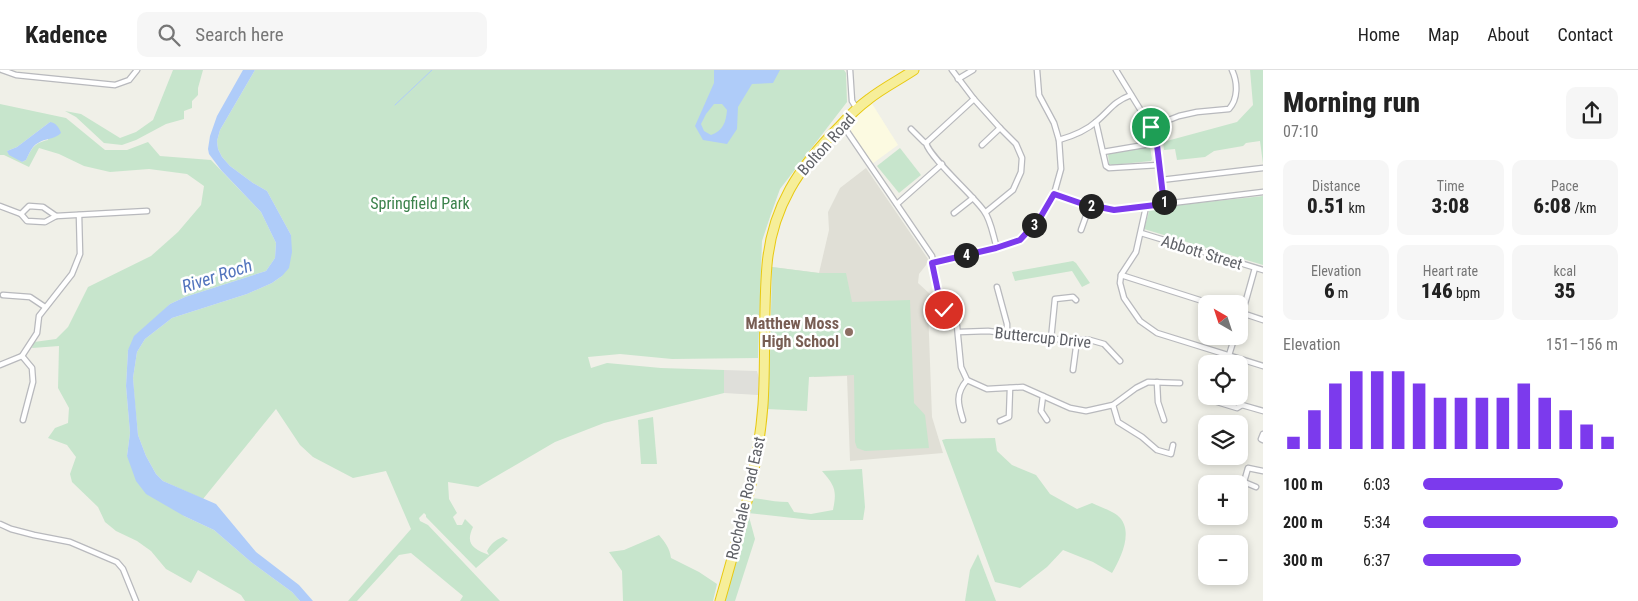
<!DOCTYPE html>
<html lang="en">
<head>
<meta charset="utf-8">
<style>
  body { margin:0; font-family:"Roboto Condensed",sans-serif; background:#f6f6f6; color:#222; height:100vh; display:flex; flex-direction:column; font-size:19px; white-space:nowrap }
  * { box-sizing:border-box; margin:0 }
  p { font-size:16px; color:#767676 }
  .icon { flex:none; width:28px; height:28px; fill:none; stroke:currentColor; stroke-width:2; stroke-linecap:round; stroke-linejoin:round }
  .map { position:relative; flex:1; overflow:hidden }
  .drawer { display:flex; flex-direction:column; background:#fff; width:375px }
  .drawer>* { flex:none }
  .needle { width:32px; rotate:321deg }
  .tools { position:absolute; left:1198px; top:225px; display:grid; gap:10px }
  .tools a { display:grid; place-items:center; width:50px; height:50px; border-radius:10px; background:#fff; box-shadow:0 2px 8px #0003; font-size:25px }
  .pin { position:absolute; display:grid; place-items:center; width:42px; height:42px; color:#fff; margin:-21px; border:2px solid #fff; border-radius:50%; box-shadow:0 1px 5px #0007 }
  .km { position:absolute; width:25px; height:25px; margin:-12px; border-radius:50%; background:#222; color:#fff; font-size:14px; line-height:25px; text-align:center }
  .round { display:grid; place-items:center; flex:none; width:52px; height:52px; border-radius:10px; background:#f6f6f6 }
  .overview { display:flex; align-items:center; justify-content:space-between; height:85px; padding:0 20px }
  h1 { font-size:28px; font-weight:800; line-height:38px }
  .metrics { display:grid; grid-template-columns:repeat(3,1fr); gap:8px; height:85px; padding:5px 20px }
  .metrics div { display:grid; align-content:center; border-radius:10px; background:#f6f6f6; text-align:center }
  .metrics b { font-size:21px; font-weight:800 }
  .metrics small { font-size:14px; font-weight:400 }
  .metrics p { font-size:14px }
  .chart { height:140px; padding:10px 20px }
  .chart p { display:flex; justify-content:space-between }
  .chart svg { width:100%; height:90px; margin-top:5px; stroke:#7c3aed; stroke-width:6 }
  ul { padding:0 20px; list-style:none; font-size:16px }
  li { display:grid; grid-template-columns:80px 60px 1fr; align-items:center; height:38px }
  li i { height:12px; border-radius:6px; background:#7c3aed }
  header { display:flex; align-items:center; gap:30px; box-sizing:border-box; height:70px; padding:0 25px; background:#fff; border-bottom:1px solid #e0e0e0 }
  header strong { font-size:24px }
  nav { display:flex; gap:28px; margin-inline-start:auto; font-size:18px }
  .search { width:350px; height:45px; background:#f6f6f6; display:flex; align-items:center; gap:12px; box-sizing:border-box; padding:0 18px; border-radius:10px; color:#767676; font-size:19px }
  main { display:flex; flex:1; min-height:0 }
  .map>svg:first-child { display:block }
  .commercial { fill:#fcfae1 }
  .industrial { fill:#dfdfda }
  .education { fill:#e0dfd6 }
  .green { fill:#c7e5cc; fill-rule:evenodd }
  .water { fill:#afccf9; fill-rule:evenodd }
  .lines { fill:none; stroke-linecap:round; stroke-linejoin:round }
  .stream { stroke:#afccf9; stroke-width:1 }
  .street-casing { stroke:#b8b9bd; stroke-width:7 }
  .highway-casing { stroke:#e8c910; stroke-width:11 }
  .street { stroke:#fff; stroke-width:4.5 }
  .highway { stroke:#f6ee99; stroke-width:9 }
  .route-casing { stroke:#fff; stroke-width:10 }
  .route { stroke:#7c3aed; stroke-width:6 }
  .education-dot { fill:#8d6e63; stroke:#fff; stroke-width:2 }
  .labels { text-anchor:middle; stroke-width:5; stroke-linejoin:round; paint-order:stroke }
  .street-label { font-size:16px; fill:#5f6167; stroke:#fff }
  .park-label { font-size:16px; fill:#3b824b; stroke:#fff }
  .education-label { font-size:16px; font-weight:bold; fill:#785e54; stroke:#fff; text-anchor:end }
  .water-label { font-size:18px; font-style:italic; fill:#5274bd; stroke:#fff }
</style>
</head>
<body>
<header>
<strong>Kadence</strong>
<div class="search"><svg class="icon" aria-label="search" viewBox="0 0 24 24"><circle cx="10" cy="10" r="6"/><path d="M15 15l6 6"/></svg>Search here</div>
<nav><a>Home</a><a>Map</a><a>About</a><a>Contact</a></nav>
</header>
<main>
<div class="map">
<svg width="1263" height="531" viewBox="0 0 1263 531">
  <rect width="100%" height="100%" fill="#f0f0e8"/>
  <path class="commercial" d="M871,32L898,75L872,94L847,55Z"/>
  <path class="industrial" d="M724,300L757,301L759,308L758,325L724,323Z"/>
  <path class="education" d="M866,98L928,189L926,195L919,204L918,213L930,224L928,238L932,347L943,383L850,391L847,306L814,307L772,197L819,203L829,160L828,142L840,118Z"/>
  <g class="green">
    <path d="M173,0H203L198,18V25L192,31V38L184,41V49L166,54L136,70L122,75L104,73L76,47L65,41L81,44L120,68L136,62L153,50Z"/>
    <path d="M255,0H844L846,3L847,32L780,119L771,144L762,171L758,288L672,289L620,284L588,287L591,298L607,293L661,298L724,300V323L604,353L555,372L478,417L448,412L449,429L457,443L453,447L457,455H462L465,449L473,457C465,474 473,479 489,485L487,481C491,474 495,470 503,467L508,470L476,498L426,447V445L424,443L419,448L420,451L428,455L500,531H460L463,526L411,483L399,485L357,531H348L411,459L386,401L353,408L313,387L300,375L276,339L203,429L163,411L156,404L146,386L138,365L135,334L133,308L137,282L145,269L172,248L247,224L272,213L282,206L291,165L267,121L253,113L230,96L222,87L218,79L217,71L220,60Z"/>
    <path d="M1250,0H1263V94L1260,71L1246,73L1243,76L1214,81L1205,87L1177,90L1175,79L1164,80L1163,72L1237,52L1253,35Z"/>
    <path d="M0,34L66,48L105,80H127L148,72L160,86L211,90L261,142L276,173L275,188L266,201L185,227L170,234L128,280L126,316L130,363L127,386L184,446L214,460L251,492L292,522L300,531H245L241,525L198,500L191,513L166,499L151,481L137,471L116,461L105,452L98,437L72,412L70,404L76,387L67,375L48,368L55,358L68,353L69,338L58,318L59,276L32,278L34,272L56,269L68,257L88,217L151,186L178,162L201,135L204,116L187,104L149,99L110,102L84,96L59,84L39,78L29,97L4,85H0ZM50,52L48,70C34,73 32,78 26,90L22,92L7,81L17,77Z"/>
    <path d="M1150,76L1152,89L1151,91L1112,95L1109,94L1108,84L1109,83Z"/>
    <path d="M900,78L921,105L899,123L877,96Z"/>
    <path d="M1263,126V195L1144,159L1150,138Z"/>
    <path d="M1073,191L1076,193L1090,213L1082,217L1072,201L1015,211L1012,202Z"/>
    <path d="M772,197L819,203H846L852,232L910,230L914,333L925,345L929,378L865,381L857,378L855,372L854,305L809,307L807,341L767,339L770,286Z"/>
    <path d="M653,347L657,394H641L638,350Z"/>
    <path d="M995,368L997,381L1012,395L1036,405L1050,424L1077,439L1092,433C1100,437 1110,440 1117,445C1135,459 1121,488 1112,503L1093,492L1063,480L1047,497L1020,518L995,512L942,370L946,369Z"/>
    <path d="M862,399L865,437L863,450H811L748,443L755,469L735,531H724L752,428C765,429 775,432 788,432L794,442L811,444L833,440C837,420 835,416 822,401Z"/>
    <path d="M659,465C665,472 670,479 671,488L699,502L717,514L713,531H623L622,501L609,482L624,480Z"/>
    <path d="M978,484L996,531H965L970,500Z"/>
  </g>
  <g class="water">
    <path d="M243,0H255L220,60L217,71L218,79L222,87L230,96L253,113L267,121L291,165L292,182L289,198L282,206L272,213L247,224L172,248L145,269L137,282L133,308L138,365L146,386L156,404L163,411L216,434L256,482L299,515L313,531H300L292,522L251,492L214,460L184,446L146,424L136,411L127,386L130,363L126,316L128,280L134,266L170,234L185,227L266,201L275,188L276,173L261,142L221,100L209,84L208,79L210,66L217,46Z"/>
    <path d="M714,0H780L773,13L752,14L738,37L737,59L727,74L703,70L695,56L714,13ZM714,34H722L727,40C726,52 723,61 711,65L704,61L701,54L706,44Z"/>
    <path d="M50,52C56,53 59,57 61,63C54,70 45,68 38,73C32,76 29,84 26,90L22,92L9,85L7,81L17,77Z"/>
  </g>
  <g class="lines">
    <path class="stream" d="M395,35L432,0"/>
    <g class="street-casing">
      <g id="street">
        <path d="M2,0L16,5L115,15L129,10L137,0"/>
        <path d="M850,0L852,31L857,39"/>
        <path d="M952,0L974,29L1000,58L1016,74L1022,88L1021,102L1013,120L986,142"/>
        <path d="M1116,0L1151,57L1157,75L1164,134"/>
        <path d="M958,9L973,0"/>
        <path d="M1096,52L1106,96L1109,98L1159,95"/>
        <path d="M842,54L932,186L940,231L944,240L954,249L957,256L961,297L967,310L987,319L1023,317L1070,338L1086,341L1113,335L1136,318L1148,312L1180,313"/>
        <path d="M1151,57L1179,46L1197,42L1229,39C1238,29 1238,13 1232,0"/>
        <path d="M911,59L924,72L926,73C930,88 973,125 984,141C991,150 993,166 997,178"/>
        <path d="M1059,70C1073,66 1086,61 1097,51C1111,39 1113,32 1131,25"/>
        <path d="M926,73L974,29"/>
        <path d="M982,75L1000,58"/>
        <path d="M1103,82L1156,73"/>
        <path d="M1161,110L1263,98"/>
        <path d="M1054,124L1080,133L1114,140L1263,122"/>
        <path d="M897,134L942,94"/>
        <path d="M0,136L21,144L29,136L43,137L56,146"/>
        <path d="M1146,137L1136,182L1121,205L1120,213L1124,228L1140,251L1157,263L1263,296"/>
        <path d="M954,143L973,128"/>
        <path d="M21,144L27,151L45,152L56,146L147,141"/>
        <path d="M1081,160L1090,135"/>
        <path d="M1141,163L1263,200"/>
        <path d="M933,193L997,178L1020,170L1040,148L1054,124L1061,99L1059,70L1054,53L1039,25L1037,0"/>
        <path d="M1121,205L1212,234"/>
        <path d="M997,217L1007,254V264"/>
        <path d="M3,225L30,227L45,237"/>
        <path d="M1239,242L1263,250"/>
        <path d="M1239,255L1255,198"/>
        <path d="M959,262L988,261L1051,269L1090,270L1104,274L1120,291"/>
        <path d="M1051,269L1055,229L1073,227L1076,230"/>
        <path d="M1229,285L1235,266"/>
        <path d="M22,286L32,298L33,312L23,350"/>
        <path d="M0,295L22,286L37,263L39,246L72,204L80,184L79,145"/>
        <path d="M1073,300L1077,270"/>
        <path d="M1157,312L1158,332L1164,350"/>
        <path d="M1043,326L1041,341L1047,350"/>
        <path d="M1214,331L1237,338L1242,335L1263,341"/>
        <path d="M1113,335L1118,352L1142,367L1157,380L1171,384L1173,375"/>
        <path d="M963,350C958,334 955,324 967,310"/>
        <path d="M1000,351L1009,347L1010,318"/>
        <path d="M1263,364L1261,369L1263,370"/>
        <path d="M1256,417L1244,412L1248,398L1263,401"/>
        <path d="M0,454L11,459L34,465L70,472L117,492L123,499L136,531"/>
      </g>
    </g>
    <g class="highway-casing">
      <path id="highway" d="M720,531C738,467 758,402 763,335C766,289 763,242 767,195C772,137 799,97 839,57C848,47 858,37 869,29C883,18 899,10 914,0"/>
    </g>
    <use href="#street" class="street"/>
    <use href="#highway" class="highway"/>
  </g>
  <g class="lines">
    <g class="route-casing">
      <path id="route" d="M944,240L940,231L932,193L996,178L1020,170L1040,148L1054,124L1080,133L1114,140L1164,134L1157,75L1151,57"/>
    </g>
    <use href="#route" class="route"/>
  </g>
  <circle class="education-dot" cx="849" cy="262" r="5"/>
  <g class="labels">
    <g class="street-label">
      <text transform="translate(826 74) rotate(-48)" y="6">Bolton Road</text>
      <text transform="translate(1202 182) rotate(17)" y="6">Abbott Street</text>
      <text transform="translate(1043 267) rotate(6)" y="6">Buttercup Drive</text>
      <text transform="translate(745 428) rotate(-77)" y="6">Rochdale Road East</text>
    </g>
    <g class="park-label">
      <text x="420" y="139">Springfield Park</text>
    </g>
    <g class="education-label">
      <text x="839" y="259">Matthew Moss<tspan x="839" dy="18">High School</tspan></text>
    </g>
    <g class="water-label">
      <text transform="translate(217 206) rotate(-18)" y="6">River Roch</text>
    </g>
  </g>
</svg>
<div class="tools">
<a><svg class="needle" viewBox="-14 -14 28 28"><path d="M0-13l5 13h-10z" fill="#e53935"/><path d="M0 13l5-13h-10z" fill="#767676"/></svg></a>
<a><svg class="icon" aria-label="locate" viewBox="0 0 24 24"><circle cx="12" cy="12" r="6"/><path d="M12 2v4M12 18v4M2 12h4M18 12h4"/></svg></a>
<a><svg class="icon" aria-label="layers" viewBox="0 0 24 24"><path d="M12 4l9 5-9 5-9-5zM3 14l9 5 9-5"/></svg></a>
<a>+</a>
<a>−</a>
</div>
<div class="pin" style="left:1151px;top:57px;background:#1e9e55"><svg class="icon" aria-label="arrive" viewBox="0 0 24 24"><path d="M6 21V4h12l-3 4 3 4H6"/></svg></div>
<div class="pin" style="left:944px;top:240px;background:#d93025"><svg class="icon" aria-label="check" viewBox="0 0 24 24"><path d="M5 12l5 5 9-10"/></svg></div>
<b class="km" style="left:1164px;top:132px">1</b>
<b class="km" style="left:1091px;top:136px">2</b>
<b class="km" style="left:1034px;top:155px">3</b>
<b class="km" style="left:966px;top:185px">4</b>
</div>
<section class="drawer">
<div class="overview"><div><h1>Morning run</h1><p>07:10</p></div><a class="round"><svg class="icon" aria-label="share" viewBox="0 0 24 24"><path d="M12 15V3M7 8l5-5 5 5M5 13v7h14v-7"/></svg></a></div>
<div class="metrics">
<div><p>Distance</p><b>0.51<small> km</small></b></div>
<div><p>Time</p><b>3:08</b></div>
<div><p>Pace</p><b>6:08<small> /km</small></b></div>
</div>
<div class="metrics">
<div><p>Elevation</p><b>6<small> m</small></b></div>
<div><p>Heart rate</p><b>146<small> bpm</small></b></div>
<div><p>kcal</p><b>35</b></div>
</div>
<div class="chart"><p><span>Elevation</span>151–156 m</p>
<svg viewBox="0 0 160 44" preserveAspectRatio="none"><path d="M5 44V38M15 44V25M25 44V12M35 44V6M45 44V6M55 44V6M65 44V12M75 44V19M85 44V19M95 44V19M105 44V19M115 44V12M125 44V19M135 44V25M145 44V32M155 44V38"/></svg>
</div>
<ul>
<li><b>100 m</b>6:03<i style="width:72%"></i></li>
<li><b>200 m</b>5:34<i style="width:100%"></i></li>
<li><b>300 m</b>6:37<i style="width:50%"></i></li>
</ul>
</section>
</main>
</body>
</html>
